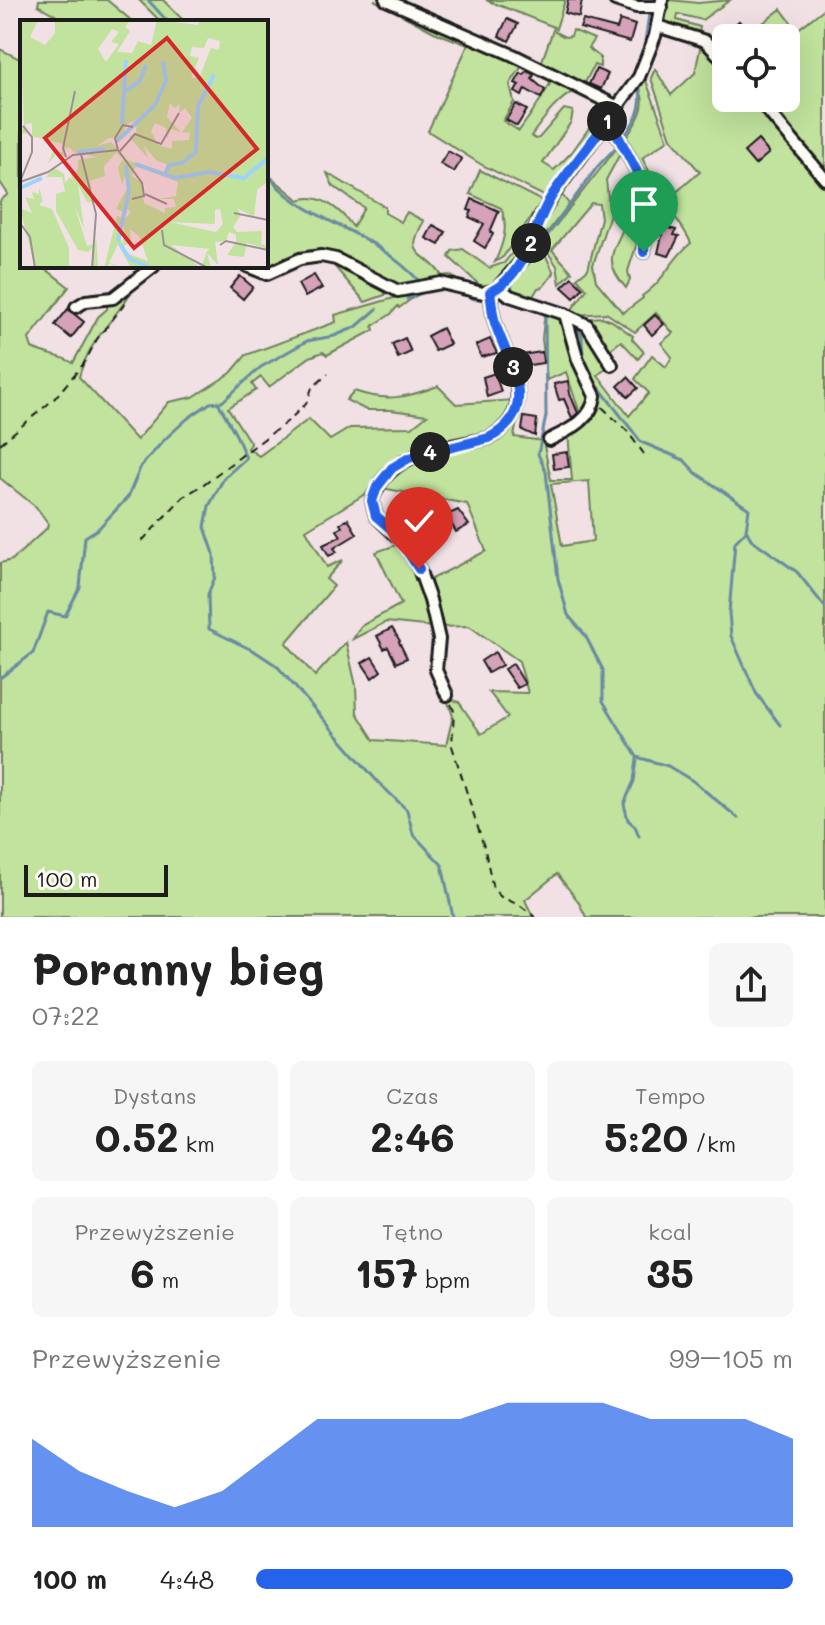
<!DOCTYPE html>
<html lang="pl">
<head>
<meta charset="utf-8">
<style>
  body { margin:0; font-family:Mali,sans-serif; background:#f6f6f6; color:#222; height:100vh; display:flex; flex-direction:column; font-size:30px; white-space:nowrap }
  * { box-sizing:border-box; margin:0 }
  p { font-size:26px; color:#767676 }
  .icon { flex:none; width:44px; height:44px; fill:none; stroke:currentColor; stroke-width:2; stroke-linecap:round; stroke-linejoin:round }
  .map { position:relative; height:917px; overflow:hidden }
  .sheet { display:flex; flex-direction:column; background:#fff; flex:1 }
  .sheet>* { flex:none }
  .tools { position:absolute; left:712px; top:24px; display:grid; gap:16px }
  .tools a { display:grid; place-items:center; width:88px; height:88px; border-radius:12px; background:#fff; box-shadow:0 8px 32px #0002; font-size:40px }
  .scale { position:absolute; left:24px; bottom:20px; width:144px; box-sizing:border-box; padding-left:8px; border:4px solid #1c1c1c; border-top:0; font-size:22px; line-height:28px; white-space:nowrap; color:#1c1c1c; -webkit-text-stroke:6px #fdfcf7; paint-order:stroke }
  .pin { position:absolute; display:grid; place-items:center; width:68px; height:68px; color:#fff; margin:-82px -34px; border-radius:50% 50% 50% 0; rotate:-45deg; box-shadow:0 0 8px #0007 }
  .pin .icon { rotate:45deg }
  .km { position:absolute; width:40px; height:40px; margin:-20px; border-radius:50%; background:#222; color:#fff; font-size:22px; line-height:40px; text-align:center }
  .round { display:grid; place-items:center; flex:none; width:84px; height:84px; border-radius:12px; background:#f6f6f6 }
  .summary { display:flex; align-items:center; justify-content:space-between; height:136px; padding:0 32px }
  h1 { font-size:44px; font-weight:700; line-height:60px }
  .metrics { display:grid; grid-template-columns:repeat(3,1fr); gap:12px; height:136px; padding:8px 32px }
  .metrics div { display:grid; align-content:center; border-radius:12px; background:#f6f6f6; text-align:center }
  .metrics b { font-size:40px; font-weight:700 }
  .metrics small { font-size:22px; font-weight:400 }
  .metrics p { font-size:22px }
  .chart { height:224px; padding:16px 32px }
  .chart p { display:flex; justify-content:space-between }
  .chart svg { width:100%; height:144px; margin-top:8px; fill:#2563eb; opacity:.7 }
  ul { padding:0 32px; list-style:none; font-size:26px }
  li { display:grid; grid-template-columns:128px 96px 1fr; align-items:center; height:60px }
  li i { height:20px; border-radius:10px; background:#2563eb }
  .map>svg:first-child { display:block }
  .green { fill:#c1e39d; stroke:#6e805c; stroke-width:2; fill-rule:evenodd }
  .lines { fill:none; stroke-linecap:round; stroke-linejoin:round }
  .stream { stroke:#698aa2; stroke-width:3 }
  .building { fill:#d6a2ba; stroke:#1c1c1c; stroke-width:2 }
  .minor-casing { stroke:#1c1c1c; stroke-width:16 }
  .path { stroke:#1c1c1c; stroke-width:2; stroke-dasharray:8 6; stroke-linecap:butt }
  .minor { stroke:#fdfcf7; stroke-width:10 }
  .route-casing { stroke:#fff; stroke-width:16 }
  .route { stroke:#2563eb; stroke-width:10 }
  .inset-river { fill:none; stroke:#9cd4fc; stroke-width:4 }
  .inset-road { fill:none; stroke:#9c9295; stroke-width:2 }
  .view { fill:#d62828; fill-opacity:0.15; stroke:#d62828; stroke-width:4 }
  .inset-edge { fill:none; stroke:#1c1c1c; stroke-width:4 }
</style>
</head>
<body>
<div class="map">
<svg width="825" height="917" viewBox="0 0 825 917">
  <rect width="100%" height="100%" fill="#f1e1e5"/>
  <filter id="ink" filterUnits="userSpaceOnUse"><feTurbulence type="fractalNoise" baseFrequency=".0125" numOctaves="2"/><feDisplacementMap in="SourceGraphic" scale="16" xChannelSelector="R" yChannelSelector="G"/><feConvolveMatrix kernelMatrix="1 2 1 2 8 2 1 2 1" color-interpolation-filters="sRGB"/></filter>
  <g filter="url(#ink)">
    <g class="green">
      <path d="M39,0H107L133,22H67L38,5Z"/>
      <path d="M139,0H163L185,22H161Z"/>
      <path d="M374,0L524,63L510,84L514,102L503,121L519,131C531,114 543,98 553,78L578,89C558,98 544,118 531,136L536,139L539,138L564,109L573,111L571,122L543,163L554,170L572,152L606,104L612,109L546,197L482,165L428,131L468,45L434,32Z"/>
      <path d="M486,0H565L555,32L565,37L571,36L573,30L594,39L588,48L600,57V67L594,65L584,85L545,66L542,61L554,27Z"/>
      <path d="M670,0L698,3L730,0L702,20L678,14L677,20L700,27L699,33L664,23Z"/>
      <path d="M825,8V917H586L578,901L557,874L525,900L533,917H0V563L12,560L47,528L48,523L36,507L0,478V201L8,194L0,182V49L22,60V266H42L69,287L29,339L32,348C46,355 60,355 73,363L98,317L107,309V304L136,284C118,317 89,339 79,377L137,440L169,402L193,397L231,373L246,355L336,322L335,315L425,289L399,308L398,306L391,314L373,326L374,330L327,355L323,352L310,357L269,387L261,377L252,384L256,390L228,408L251,444L248,448L259,456L309,419L330,440L350,428L412,427L427,415L391,410H366L346,400L354,391C386,402 406,398 438,386L456,404L514,400L507,423L497,431L395,462L385,472L375,488L306,530L327,567L343,560L326,579L334,586L286,643L315,676L346,642L356,686L357,713L374,740L446,745L453,716L446,697L459,702L481,734L508,717L489,692L528,693L519,661L469,626L438,627L426,582L486,551L467,504L382,488L395,470L406,462L490,440C514,428 519,409 520,384L522,395L514,437L543,441L551,480H572L568,433L583,423L598,399L582,367L569,317C590,326 598,347 609,366L598,375L629,416L649,393L635,379L652,355L666,367L672,357L661,343L673,333L656,313L635,332L606,313L575,315L570,312L587,289L577,278L588,269L601,218L599,204L591,203L552,250L572,272L560,284L557,266L542,243L620,144L621,152L606,180L610,214L593,265L596,281L623,313L643,298L642,296C664,282 670,260 691,243C682,222 663,206 656,184L641,178L624,141C634,125 651,106 638,87L645,78L668,140L642,158L656,184L662,180L674,194L700,172L671,138L651,78L655,69L671,95L695,73L703,34C729,45 726,74 726,98H786V38H763L759,26L781,9L797,30ZM589,481L593,541L562,546L551,484Z"/>
      <path d="M266,168L271,177L299,200C320,192 341,210 353,227L364,208L333,186L327,173L385,207V213L401,222L407,212L424,221C402,259 426,250 442,276L449,275L478,290L444,280L398,288L335,256L270,270L255,266H266Z"/>
      <path d="M480,170L542,201L503,257L495,262C503,244 509,227 501,208L470,194Z"/>
      <path d="M633,174L641,205L640,234L628,271L630,280L626,288C599,257 617,250 627,218C630,205 630,191 631,179Z"/>
      <path d="M559,191L569,204L540,242L535,239Z"/>
      <path d="M531,229C521,256 509,275 484,289L449,257L452,251L463,249L489,268L504,263Z"/>
      <path d="M533,246L545,254L554,273L543,287L538,288L532,298L515,295L507,287L508,283Z"/>
      <path d="M329,260L385,290V295L365,302Z"/>
      <path d="M545,311L563,318L592,394L582,419L566,372L547,380L542,339Z"/>
      <path d="M602,317L612,321L633,336L632,339L644,352L638,359L621,341L606,353L581,319Z"/>
      <path d="M402,543L412,560L434,627L386,622L353,639L361,626L401,604L376,552Z"/>
    </g>
    <g class="lines">
      <g class="stream">
        <path d="M148,0L168,22"/>
        <path d="M644,49L649,14"/>
        <path d="M623,138C635,121 643,110 640,89"/>
        <path d="M266,170C285,207 345,225 378,247C393,257 409,270 421,283"/>
        <path d="M460,292L474,299H484"/>
        <path d="M516,293L511,288L513,282L598,166L619,144"/>
        <path d="M407,299L429,290"/>
        <path d="M545,310L546,416L538,454L546,472L558,579L568,615L585,635L603,670V701L637,757L668,766L693,781L738,818"/>
        <path d="M546,314L565,321"/>
        <path d="M576,325L582,336L583,363"/>
        <path d="M591,377L641,442L684,460L696,473L749,509L746,530L751,539L797,572L825,607"/>
        <path d="M218,402L236,435L246,458L224,478L209,506L205,527L214,554L215,577L208,594L209,629L256,652L277,666L377,781L407,810L413,834L442,865L453,917"/>
        <path d="M746,531L735,542L729,613L731,636L756,693L780,725"/>
        <path d="M0,678L33,653L48,612L65,616L80,587L85,537L98,529L128,497L141,466L165,439L187,419L210,403L222,402L261,367L307,341L334,336L356,327L377,309"/>
        <path d="M637,759L634,781L624,804L628,820L635,826L639,836"/>
      </g>
    </g>
    <g class="building">
      <path d="M568,0H582L579,17L565,13Z"/>
      <path d="M507,19L518,24L509,41L499,36Z"/>
      <path d="M583,20L617,29L620,20L635,25L630,42L580,28Z"/>
      <path d="M739,21L749,33L744,38H719Z"/>
      <path d="M596,69L608,74L601,89L589,84Z"/>
      <path d="M527,71L534,75L532,79L545,90L541,98L525,89L522,96L515,92L519,85L515,83L521,73L524,75Z"/>
      <path d="M516,104L527,110L517,126L506,120Z"/>
      <path d="M758,140L769,153L755,165L744,152Z"/>
      <path d="M448,151L462,159L454,172L440,164Z"/>
      <path d="M472,199L499,211L490,232L493,234L485,248L474,241L484,224L469,217L472,211L468,210Z"/>
      <path d="M433,225L446,232L439,245L426,238Z"/>
      <path d="M664,227L676,230L674,235L679,236L669,256L658,253Z"/>
      <path d="M314,275L322,288L305,297L298,284Z"/>
      <path d="M240,276L253,287L243,299L230,288Z"/>
      <path d="M572,277L583,288L574,298L562,287Z"/>
      <path d="M68,309L84,322L71,338L55,325Z"/>
      <path d="M655,315L664,324L652,335L644,325Z"/>
      <path d="M442,328L450,344L435,351L427,336Z"/>
      <path d="M405,338L411,352L398,358L392,344Z"/>
      <path d="M490,339L497,353L481,357L476,345Z"/>
      <path d="M542,352L543,363L523,366L521,355Z"/>
      <path d="M495,373L501,392L487,397L483,377Z"/>
      <path d="M628,377L638,388L628,397L618,386Z"/>
      <path d="M568,381L570,394L578,413L572,418L564,399L559,400L554,384Z"/>
      <path d="M524,417L537,419L535,436L522,430Z"/>
      <path d="M567,452L569,467L554,469L552,454Z"/>
      <path d="M414,502L422,515L411,522L403,508Z"/>
      <path d="M458,510L469,525L456,532L452,525L449,526L445,516Z"/>
      <path d="M348,519L357,534L334,548L337,552L329,556L323,545L341,536L337,530L342,527L340,524Z"/>
      <path d="M392,628L400,641L399,642L407,658L396,663L388,647L384,649L377,636Z"/>
      <path d="M495,652L502,665L488,673L481,661Z"/>
      <path d="M372,657L381,671L372,678L362,663Z"/>
      <path d="M513,664L525,684L517,688L504,669Z"/>
    </g>
    <g class="lines">
      <g class="minor-casing">
        <g id="minor">
          <path d="M386,0L513,55L618,107"/>
          <path d="M615,0L636,7H662"/>
          <path d="M657,26L705,41L726,63"/>
          <path d="M757,98L825,179"/>
          <path d="M609,119L636,170L645,200L644,252"/>
          <path d="M247,266L267,274L300,259L321,256L336,259L398,291L441,283L483,293L496,290L524,258L539,219L553,195L639,77L655,36L662,0"/>
          <path d="M499,287L510,296L565,314L578,360L595,396C592,420 569,430 549,440"/>
          <path d="M76,307L86,301L113,298L154,266"/>
          <path d="M565,314L587,325L612,365"/>
          <path d="M447,695L436,670L439,639L430,600L419,569L403,542L376,516L372,501C388,450 443,449 489,438C542,410 508,363 495,323C492,313 492,303 490,292"/>
        </g>
      </g>
      <g class="path">
        <path d="M602,407L627,431L644,454"/>
        <path d="M0,444L54,399L85,362L97,339L128,300"/>
        <path d="M142,541L183,497L201,486L288,421L306,404L312,388L328,374"/>
        <path d="M451,704L454,711L452,746L485,850L493,889L501,897L521,906L535,917"/>
      </g>
      <use href="#minor" class="minor"/>
    </g>
  </g>
  <g class="lines" filter="url(#ink)">
    <g class="route-casing">
      <path id="route" d="M419,569L397,534L376,516L372,501L377,487L392,468L409,458L489,438C543,410 508,363 495,323C492,313 492,303 490,292C528,274 532,226 553,194C570,169 590,144 609,119L636,170L645,200L644,252"/>
    </g>
    <use href="#route" class="route"/>
  </g>
  <g transform="translate(20 20)">
    <rect width="248" height="248" fill="#f1e1e5"/>
    <path d="M0,0H18L10,17L25,25L35,13V1L27,0H110L105,7L110,11L97,32L112,33L118,21L131,25L137,0L178,5L179,0H248V161L237,170L234,197L217,188L221,195L213,207L217,212L242,211L241,224L248,226V229L227,223L224,237L207,235L216,222V215L209,212L206,221L195,222L198,245L187,233L191,248L182,245L187,231L190,229L151,225L181,248H111L98,224L89,243L105,248L90,244L84,248L97,196L102,197L99,215L103,224L104,200L111,192L105,187L103,192L96,189L108,167L105,156L102,165L98,147L103,139L96,133L84,146L85,156L70,161L74,183L67,182L58,165L64,209L54,184L67,226L75,224L76,215L78,248H72V227L69,232L58,230L36,191V174L45,171L42,157H26L34,148L44,154L45,163L50,157L53,161L48,144L51,153L58,150V140L77,137L62,134L87,133L66,129L55,133L49,127L43,130L45,137L37,133L28,144L33,131L42,132L43,124L12,116V103L5,104L9,113L0,114L4,107ZM92,9L99,12L91,22L99,24L86,42L78,29ZM188,18L200,21L199,30L191,28L179,58H171L179,38L170,36L172,27L184,28ZM150,83L154,88L160,84L159,93L165,88L172,98L162,112L170,113L169,120L152,121V129L138,125L131,111L135,103L146,108L147,118L151,109L161,112L147,97ZM117,100L116,112L109,117L128,138L124,126L137,141L147,144L144,153L107,140L91,122L77,126L89,118L101,119L107,104ZM116,146L158,162L156,176L137,179H154L156,187L145,188V193L124,183L121,162L112,156ZM200,189L203,204L196,212L149,202L195,204V190ZM110,209L119,216L128,241L106,233L103,226L111,222ZM19,168L23,181L19,185L32,189L49,228V248H15L0,188L12,193L5,177L14,179L12,172L19,174Z" fill="#c1e39d" fill-rule="evenodd"/>
    <path class="inset-river" d="M106,71L120,61L126,45M102,104L106,40M96,122L135,85L146,61L143,41M57,132L85,129M115,144L155,158L189,152L224,158L248,138M145,154L149,145L162,143L176,132L178,86L194,55M0,168L22,158M98,221L109,172L106,145M100,224L110,239L131,248"/>
    <path class="inset-road" d="M98,130L95,118L103,105L113,107M100,131L115,114L141,124L159,93M61,134L76,194L72,248M46,137L43,128L55,71M0,162L28,152L53,135L98,130L122,163L124,176L112,179M0,162L12,132V117L3,106M125,174L147,184M214,193L248,200M0,203L10,217L15,248M142,210L144,225L188,248M200,225L206,221L248,230M192,248H222"/>
    <path class="view" d="M147,18L237,129L114,228L25,118Z"/>
    <rect width="248" height="248" class="inset-edge"/>
  </g>
</svg>
<div class="tools">
<a><svg class="icon" aria-label="locate" viewBox="0 0 24 24"><circle cx="12" cy="12" r="6"/><path d="M12 2v4M12 18v4M2 12h4M18 12h4"/></svg></a>
</div>
<div class="scale">100 m</div>
<div class="pin" style="left:644px;top:252px;background:#1e9e55"><svg class="icon" aria-label="arrive" viewBox="0 0 24 24"><path d="M6 21V4h12l-3 4 3 4H6"/></svg></div>
<div class="pin" style="left:419px;top:569px;background:#d93025"><svg class="icon" aria-label="check" viewBox="0 0 24 24"><path d="M5 12l5 5 9-10"/></svg></div>
<b class="km" style="left:607px;top:121px">1</b>
<b class="km" style="left:531px;top:243px">2</b>
<b class="km" style="left:513px;top:367px">3</b>
<b class="km" style="left:430px;top:452px">4</b>
</div>
<section class="sheet">
<div class="summary"><div><h1>Poranny bieg</h1><p>07:22</p></div><a class="round"><svg class="icon" aria-label="share" viewBox="0 0 24 24"><path d="M12 15V3M7 8l5-5 5 5M5 13v7h14v-7"/></svg></a></div>
<div class="metrics">
<div><p>Dystans</p><b>0.52<small> km</small></b></div>
<div><p>Czas</p><b>2:46</b></div>
<div><p>Tempo</p><b>5:20<small> /km</small></b></div>
</div>
<div class="metrics">
<div><p>Przewyższenie</p><b>6<small> m</small></b></div>
<div><p>Tętno</p><b>157<small> bpm</small></b></div>
<div><p>kcal</p><b>35</b></div>
</div>
<div class="chart"><p><span>Przewyższenie</span>99–105 m</p>
<svg viewBox="0 0 160 44" preserveAspectRatio="none"><path d="M0 44V17L10 27L20 33L30 38L40 33L50 22L60 11L70 11L80 11L90 11L100 6L110 6L120 6L130 11L140 11L150 11L160 17V44z"/></svg>
</div>
<ul>
<li><b>100 m</b>4:48<i style="width:100%"></i></li>
</ul>
</section>
</body>
</html>
